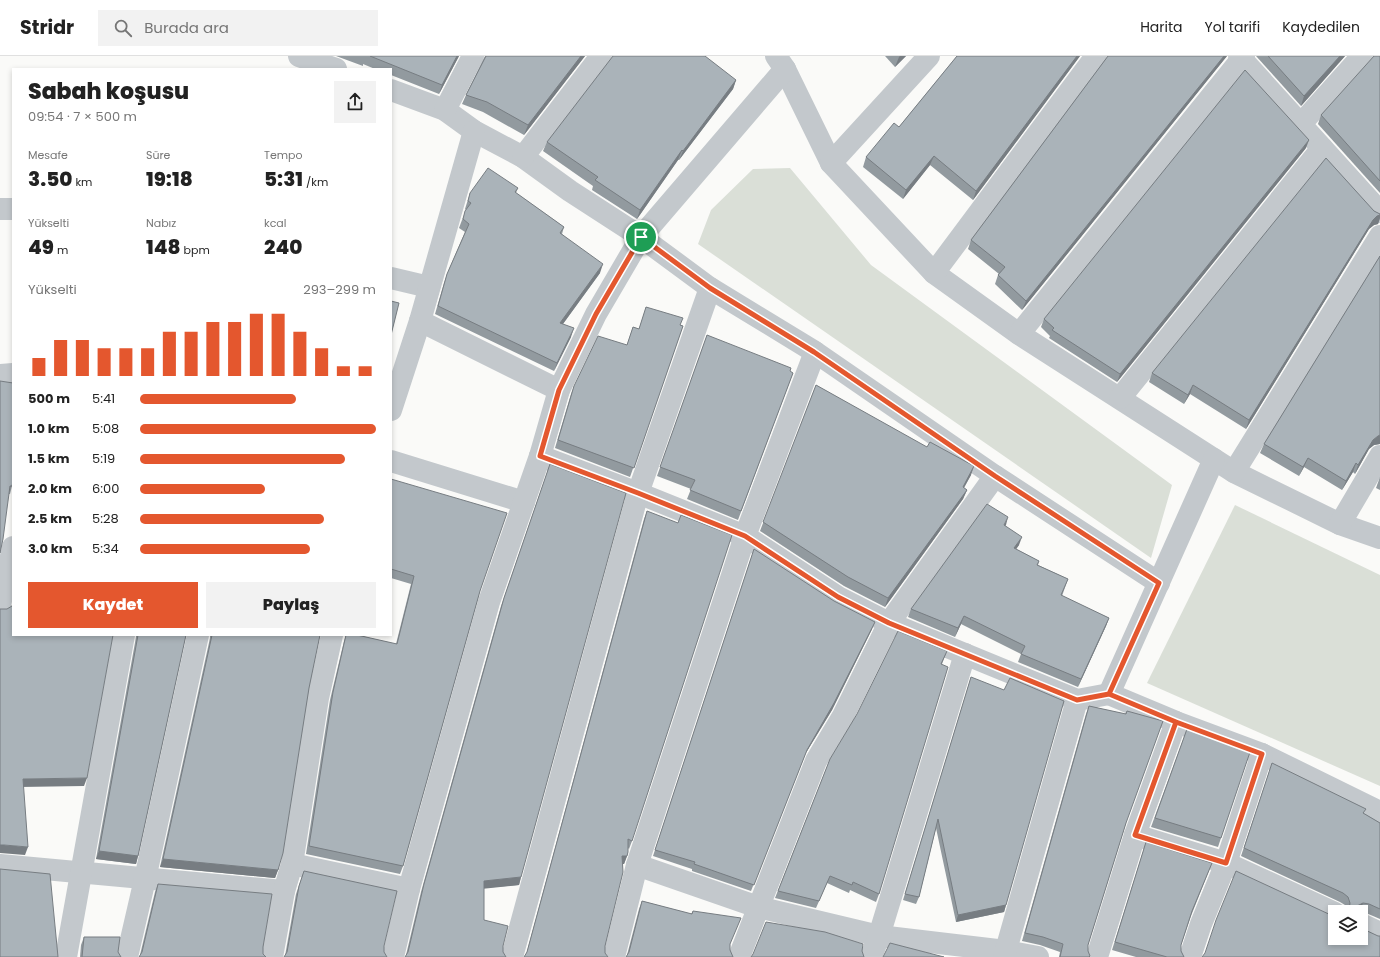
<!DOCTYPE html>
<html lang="tr">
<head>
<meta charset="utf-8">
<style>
  body { margin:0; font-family:Poppins,sans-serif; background:#f2f2f2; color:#222; height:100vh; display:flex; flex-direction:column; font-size:15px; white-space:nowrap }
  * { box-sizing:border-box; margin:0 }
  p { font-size:13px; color:#767676 }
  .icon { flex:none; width:22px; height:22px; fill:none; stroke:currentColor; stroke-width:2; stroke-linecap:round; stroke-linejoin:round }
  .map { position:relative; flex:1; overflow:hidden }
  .side { position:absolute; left:12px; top:12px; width:380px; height:568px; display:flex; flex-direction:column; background:#fff; border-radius:0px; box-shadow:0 2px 6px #0003 }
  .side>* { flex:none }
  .controls { position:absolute; left:1328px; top:849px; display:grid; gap:8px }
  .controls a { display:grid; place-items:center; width:40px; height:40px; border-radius:0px; background:#fff; box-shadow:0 2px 6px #0003; font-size:20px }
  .pin { position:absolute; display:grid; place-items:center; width:34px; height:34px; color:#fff; margin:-17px; border:2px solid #fff; border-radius:50%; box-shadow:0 1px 4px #0007 }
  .round { display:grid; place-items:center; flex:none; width:42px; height:42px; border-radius:0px; background:#f2f2f2 }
  .overview { display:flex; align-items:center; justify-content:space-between; height:68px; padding:0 16px }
  h1 { font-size:22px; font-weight:800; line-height:30px }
  .figures { display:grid; grid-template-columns:repeat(3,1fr); gap:6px; height:68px; padding:4px 16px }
  .figures div { display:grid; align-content:center }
  .figures b { font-size:20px; font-weight:800 }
  .figures small { font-size:11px; font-weight:400 }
  .figures p { font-size:11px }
  .chart { height:112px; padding:8px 16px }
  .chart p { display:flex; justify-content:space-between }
  .chart svg { width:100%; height:72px; margin-top:4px; stroke:#e4572e; stroke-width:6 }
  .action { display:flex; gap:8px; margin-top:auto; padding:8px 16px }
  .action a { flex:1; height:46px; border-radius:0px; background:#e4572e; color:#fff; font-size:16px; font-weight:800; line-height:46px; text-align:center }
  .action a+a { background:#f2f2f2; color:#222 }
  ul { padding:0 16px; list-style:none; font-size:13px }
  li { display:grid; grid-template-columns:64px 48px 1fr; align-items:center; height:30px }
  li i { height:10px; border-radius:5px; background:#e4572e }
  header { display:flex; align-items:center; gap:24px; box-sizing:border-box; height:56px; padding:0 20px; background:#fff; border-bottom:1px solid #e0e0e0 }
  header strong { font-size:19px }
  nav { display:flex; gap:22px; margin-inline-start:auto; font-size:14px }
  .search { width:280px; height:36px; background:#f2f2f2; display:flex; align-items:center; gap:10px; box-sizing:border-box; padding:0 14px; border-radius:0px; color:#767676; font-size:15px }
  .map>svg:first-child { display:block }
  .green { fill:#dadfd7 }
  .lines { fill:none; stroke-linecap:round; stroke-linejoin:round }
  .minor { stroke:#c3c8cc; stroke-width:22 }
  .wall { fill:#929a9f }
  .shaded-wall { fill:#777d82 }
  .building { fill:#aab3b9; stroke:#777d82 }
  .route-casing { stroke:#fff; stroke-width:8 }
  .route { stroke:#e4572e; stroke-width:5 }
</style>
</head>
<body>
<header>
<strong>Stridr</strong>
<div class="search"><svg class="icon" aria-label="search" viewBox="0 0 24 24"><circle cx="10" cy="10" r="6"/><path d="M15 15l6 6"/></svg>Burada ara</div>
<nav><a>Harita</a><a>Yol tarifi</a><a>Kaydedilen</a></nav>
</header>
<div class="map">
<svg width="1380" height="901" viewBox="0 0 1380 901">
  <rect width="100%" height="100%" fill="#fafaf8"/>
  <g class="green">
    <path d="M790,112L871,209L1172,429L1151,502L698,188L711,154L753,113Z"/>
    <path d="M1235,449L1380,519V730L1147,627Z"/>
  </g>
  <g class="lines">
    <g class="minor">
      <path d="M299,0L336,13"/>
      <path d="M776,0L785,13L831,107L934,217L1019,278L1234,416L1340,468L1380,482"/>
      <path d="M1239,0L1380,156"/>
      <path d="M391,34L445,54L474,75L523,101L570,135L641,181L710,232L815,296L995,420L1159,527"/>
      <path d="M445,54L473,0"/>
      <path d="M1300,69L1362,0"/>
      <path d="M523,101L601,0"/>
      <path d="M831,107L929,0"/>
      <path d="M0,153H13"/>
      <path d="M934,217L1096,0"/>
      <path d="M391,222L429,231"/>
      <path d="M420,265L559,334"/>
      <path d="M1019,278L1244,0"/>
      <path d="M0,319L13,318"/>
      <path d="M1120,342L1322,92"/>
      <path d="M391,354L420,265L474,75"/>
      <path d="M540,400L638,437L745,480L838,541L889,567L1077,644L1109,638"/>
      <path d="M1214,403L1109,638L1176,666L1262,698L1380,756"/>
      <path d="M391,405L524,446"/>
      <path d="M1234,416L1380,180"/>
      <path d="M1340,468L1380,400"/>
      <path d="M0,549L13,491"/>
      <path d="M1135,779L1226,807L1335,857"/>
      <path d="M292,808L409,833"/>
      <path d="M0,809L284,835"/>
      <path d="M637,809L758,851L879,880L1006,895L1038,901"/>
      <path d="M1361,868L1380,877"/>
      <path d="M66,901L124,579"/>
      <path d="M127,901L145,823L198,579"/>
      <path d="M272,901L284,835L292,808L318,642L332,579"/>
      <path d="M393,901L409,833L489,546L540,400L559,334L596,258L641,181L785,13"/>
      <path d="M512,901L638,437L710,232"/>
      <path d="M614,901L637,809L745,480L815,296"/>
      <path d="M739,901L816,705L843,660L889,567L995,420"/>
      <path d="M871,901L879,880L965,598"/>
      <path d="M1004,901L1077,644"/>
      <path d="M1097,901L1135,779L1176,666"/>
      <path d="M1190,901L1201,868L1226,807L1262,698"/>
    </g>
  </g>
  <g class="wall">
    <path d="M336,0H459L439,38L391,19V13H375L363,8V10Z"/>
    <path d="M485,0H585L524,79L483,56L462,48L466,39Z"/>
    <path d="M885,0H906L895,11Z"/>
    <path d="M957,0H1080L973,144L930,109L903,143L863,111L866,101L899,71Z"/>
    <path d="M1108,0H1227L1022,254L995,228L998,219L999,218L968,193L971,184Z"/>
    <path d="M1256,0H1345L1301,50Z"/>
    <path d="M1380,0V137L1318,68L1321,59Z"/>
    <path d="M736,24L733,33L679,104H678L637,163L592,134L593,130L543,95L547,86Z"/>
    <path d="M1306,92L1117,326L1049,282L1050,280L1041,271L1044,263Z"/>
    <path d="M518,132L516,137L564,171L562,178L600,217L563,268L571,281L554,315L435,258L444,227L447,218L465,176L459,172L462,164L466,154L465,153L470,137Z"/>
    <path d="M1374,155L1380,158V162L1378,168L1374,169L1369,173L1246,373L1190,338L1184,348L1149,326L1152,317Z"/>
    <path d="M1380,200V388L1374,389L1369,393L1355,418L1353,416L1342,434L1304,411L1299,420L1260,397L1264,388Z"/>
    <path d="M646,251L683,270L630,421L555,392L571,338L574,330L627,289L633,271L639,273Z"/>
    <path d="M707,279L793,317L738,464L687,443L691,433L657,420Z"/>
    <path d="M0,325L12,430L10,438H9Z"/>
    <path d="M816,329L971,419L964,432L967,434L963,443L885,551L844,530L760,475Z"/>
    <path d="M550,408L521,821L519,829L484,832V864L503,890V896L406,899L421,836L501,550Z"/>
    <path d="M1380,421V434L1376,432Z"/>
    <path d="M391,423L480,535L403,810L400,818L306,798L330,644L344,585L346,579H357L396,588L411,528L391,522Z"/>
    <path d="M647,455L632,785L629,793L628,792L627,800L624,808H623L605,890V897L526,899L644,463Z"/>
    <path d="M1005,470L1019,489L1016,493L1039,505L1038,509L1068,523L1062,540L1109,562L1106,570L1078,631L1018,606L1021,598L961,568L955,581L908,561L911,553Z"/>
    <path d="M752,499L872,573L832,654L804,700L751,835L692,815V813L653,800Z"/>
    <path d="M136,579H186L138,800L136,808L96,803L136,581Z"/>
    <path d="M210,579H320L309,632L278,814L275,822L160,811L210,582Z"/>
    <path d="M947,595L942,608L879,838L876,846L850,834L849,837L827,827L816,852L775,842L830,703Z"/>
    <path d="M971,621L1006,849L1004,856L956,866L936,772L919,841L916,848L903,844Z"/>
    <path d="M1089,650L1125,658L1127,655L1126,767L1088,889V895L1089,901H1059L1060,896L1040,889L1022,885L1086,658Z"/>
    <path d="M1187,673L1221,782L1218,791L1151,771Z"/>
    <path d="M1269,716L1365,758L1380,767V863L1366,857L1360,856H1347L1345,849L1340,846L1241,800Z"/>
    <path d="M1146,786L1212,807L1191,860L1181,889V895L1184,901H1136L1112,894Z"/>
    <path d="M304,815L384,890V896L285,900L296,838Z"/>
    <path d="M158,828L263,891V898L140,899L155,836Z"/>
    <path d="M642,845L691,858L693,855L730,889V894L732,900L627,899L639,853Z"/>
    <path d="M84,881L118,896L121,901H80L81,889Z"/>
  </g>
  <g class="shaded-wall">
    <path d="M457,0H459L439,38L442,29Z"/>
    <path d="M581,0H585L524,79L528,69Z"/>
    <path d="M900,0H906L895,11L899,1Z"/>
    <path d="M1077,0H1080L973,144L976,135Z"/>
    <path d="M1224,0H1227L1022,254L1026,245Z"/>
    <path d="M1340,0H1345L1301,50L1304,40Z"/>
    <path d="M736,24L733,33L679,104L683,95Z"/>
    <path d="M1309,84L1306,92L1117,326L1120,318Z"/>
    <path d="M682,94L678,104L637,163L640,154Z"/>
    <path d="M934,100L930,109L903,143L906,134Z"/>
    <path d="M1380,159V162L1378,168L1374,169L1369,173L1246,373L1249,364L1373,164L1377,160Z"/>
    <path d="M603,208L600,217L557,276L560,267Z"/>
    <path d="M574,272L571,281L554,315L557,307Z"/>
    <path d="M1193,329L1190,338L1184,348L1188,339Z"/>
    <path d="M1380,379V388L1374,389L1369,393L1355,418L1358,409L1373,384L1378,380Z"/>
    <path d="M1308,402L1304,411L1299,420L1303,411Z"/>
    <path d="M1356,407L1353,416L1342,434L1346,425Z"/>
    <path d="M974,410L971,419L959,440L963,431Z"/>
    <path d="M967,434L963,443L885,551L888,542Z"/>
    <path d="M1008,461L1006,469L1001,477L1004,469Z"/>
    <path d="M1022,481L1019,489L1011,500L1014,492Z"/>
    <path d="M964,560L961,568L955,581L958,572Z"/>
    <path d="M1109,562L1106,570L1078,631L1081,623Z"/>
    <path d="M875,566L872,573L832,654L804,700L751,835L807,694Z"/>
    <path d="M87,722L84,730L20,731L23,723Z"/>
    <path d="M0,789H4L28,791L25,799L0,797Z"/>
    <path d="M99,795L138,800L136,808L96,803Z"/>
    <path d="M622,800H627L624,808H619Z"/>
    <path d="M163,803L278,814L275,822L160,811Z"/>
    <path d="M521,821L519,829L481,833L484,825Z"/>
    <path d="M1363,847L1360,856H1352L1357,850Z"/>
    <path d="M1006,849L1004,856L956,866L958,859Z"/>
  </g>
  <g class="building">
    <path d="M370,0H457L442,29Z"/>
    <path d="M486,0H581L528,69L487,46L466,39Z"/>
    <path d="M613,0H705L736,24L683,95L682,94L640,154L595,124L598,121L547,86Z"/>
    <path d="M957,0H1077L976,135L934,100L906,134L866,101L894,67L899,71Z"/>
    <path d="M1108,0H1224L1026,245L998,219L1005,211L971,184Z"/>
    <path d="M1268,0H1340L1304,40Z"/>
    <path d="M1374,0H1380V125L1321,59Z"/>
    <path d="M1245,14L1309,84L1120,318L1052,274L1054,272L1044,263Z"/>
    <path d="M1326,102L1374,155L1380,158V159L1377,160L1373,164L1249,364L1193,329L1188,339L1152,317Z"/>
    <path d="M488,112L518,132L515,136L564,171L560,177L603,208L560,267L574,272L557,307L438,250L447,218L469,168L463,163L465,155L471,147L468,145L470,137Z"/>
    <path d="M1380,200V379L1378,380L1373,384L1358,409L1356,407L1346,425L1308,402L1303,411L1264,388Z"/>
    <path d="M391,245L399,247L391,279Z"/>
    <path d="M646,251L683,262L680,269L683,270L634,412L558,384L574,330L598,280L627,289L633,271L639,273Z"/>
    <path d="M707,279L791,312L790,315L793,317L741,455L690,434L695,424L660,411Z"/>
    <path d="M0,325L13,327V426L12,430H10L3,483L0,497Z"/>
    <path d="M816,329L927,391L930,386L974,410L963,431L967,434L888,542L848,521L763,466Z"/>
    <path d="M550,408L626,437L521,821L484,825V864L508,870L503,890V896L506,901H405L408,896L424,828L504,542Z"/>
    <path d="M391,423L507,457L480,535L403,810L309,790L333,636L346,579H357L397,588L414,520L391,513Z"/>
    <path d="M987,448L1008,461L1004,469L1022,481L1014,492L1039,505L1037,509L1068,523L1061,539L1109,562L1081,623L1021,598L1025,590L964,560L958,572L911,553Z"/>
    <path d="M647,455L678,467L681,459L732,479L632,785L628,783V796L627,800H622L623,816L605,890V897L608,901H524L527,896Z"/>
    <path d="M754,493L834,545L875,566L834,647L807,694L754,829L694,808L695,806L655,794Z"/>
    <path d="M13,548V579H113L87,722L23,723L28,791L4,789H0V553H7L12,550Z"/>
    <path d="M898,575L947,595L941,608L948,611L879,838L853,826L852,829L830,820L819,845L778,835L830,703L857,658Z"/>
    <path d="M138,579H186L138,800L99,795Z"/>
    <path d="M212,579H320L309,632L283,797L278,814L163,803Z"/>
    <path d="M971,621L1004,634L1010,622L1064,645L1006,849L958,859L938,763L919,841L905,838Z"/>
    <path d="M1089,650L1126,658L1127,655L1163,665L1126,767L1088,889V895L1090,900L1089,901H1060L1063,888L1043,881L1025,877Z"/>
    <path d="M1187,673L1250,696L1221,782L1155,762Z"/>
    <path d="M1272,707L1366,753L1363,757L1380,767V853L1369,848L1363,847L1357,850L1353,855L1352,856H1348L1349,854L1350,847L1348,841L1343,837L1244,792Z"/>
    <path d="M1146,786L1212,807L1192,855L1181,889V895L1184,901H1167L1115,886Z"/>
    <path d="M0,813L50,818L58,901H0Z"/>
    <path d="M304,815L397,835L384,890V896L387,901H284L287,896L299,830Z"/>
    <path d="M1236,815L1333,860H1335V882H1361V872L1378,880H1380V901H1202L1205,897L1216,864Z"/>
    <path d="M158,828L272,838L263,891V898L266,901H139L142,896Z"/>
    <path d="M642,845L692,858L693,855L741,862L730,888V894L733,901H626L629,896Z"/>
    <path d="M766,866L825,876L863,888L862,895L864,901H751L753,898Z"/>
    <path d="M84,881H120L118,896L121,901H82Z"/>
    <path d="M890,887L944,901H883Z"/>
  </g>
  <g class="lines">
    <g class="route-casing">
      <path id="route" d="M641,181L596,258L559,334L540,400L638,437L745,480L838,541L889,567L1077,644L1109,638L1176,666L1262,698L1226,807L1135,779L1176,666L1109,638L1159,527L995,420L814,296L710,232L641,181"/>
    </g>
    <use href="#route" class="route"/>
  </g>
</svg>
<div class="controls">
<a><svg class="icon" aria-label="layers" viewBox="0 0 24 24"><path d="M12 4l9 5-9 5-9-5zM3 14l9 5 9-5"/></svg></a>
</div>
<div class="pin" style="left:641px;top:181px;background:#1e9e55"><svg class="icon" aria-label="arrive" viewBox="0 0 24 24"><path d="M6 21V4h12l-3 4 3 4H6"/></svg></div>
<section class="side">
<div class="overview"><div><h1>Sabah koşusu</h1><p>09:54 · 7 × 500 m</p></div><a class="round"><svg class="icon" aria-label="share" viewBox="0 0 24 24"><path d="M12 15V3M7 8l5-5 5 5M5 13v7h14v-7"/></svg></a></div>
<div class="figures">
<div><p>Mesafe</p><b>3.50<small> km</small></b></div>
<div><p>Süre</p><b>19:18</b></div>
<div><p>Tempo</p><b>5:31<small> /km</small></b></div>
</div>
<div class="figures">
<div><p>Yükselti</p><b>49<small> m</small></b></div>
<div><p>Nabız</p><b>148<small> bpm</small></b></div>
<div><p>kcal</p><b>240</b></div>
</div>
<div class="chart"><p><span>Yükselti</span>293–299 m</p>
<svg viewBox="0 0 160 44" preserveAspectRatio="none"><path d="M5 44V33M15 44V22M25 44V22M35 44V27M45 44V27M55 44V27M65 44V17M75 44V17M85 44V11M95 44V11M105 44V6M115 44V6M125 44V17M135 44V27M145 44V38M155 44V38"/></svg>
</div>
<ul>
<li><b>500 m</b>5:41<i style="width:66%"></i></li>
<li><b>1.0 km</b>5:08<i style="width:100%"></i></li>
<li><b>1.5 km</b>5:19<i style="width:87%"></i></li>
<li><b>2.0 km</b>6:00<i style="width:53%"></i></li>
<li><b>2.5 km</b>5:28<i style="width:78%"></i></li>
<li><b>3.0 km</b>5:34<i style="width:72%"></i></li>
</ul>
<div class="action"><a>Kaydet</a><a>Paylaş</a></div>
</section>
</div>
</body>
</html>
